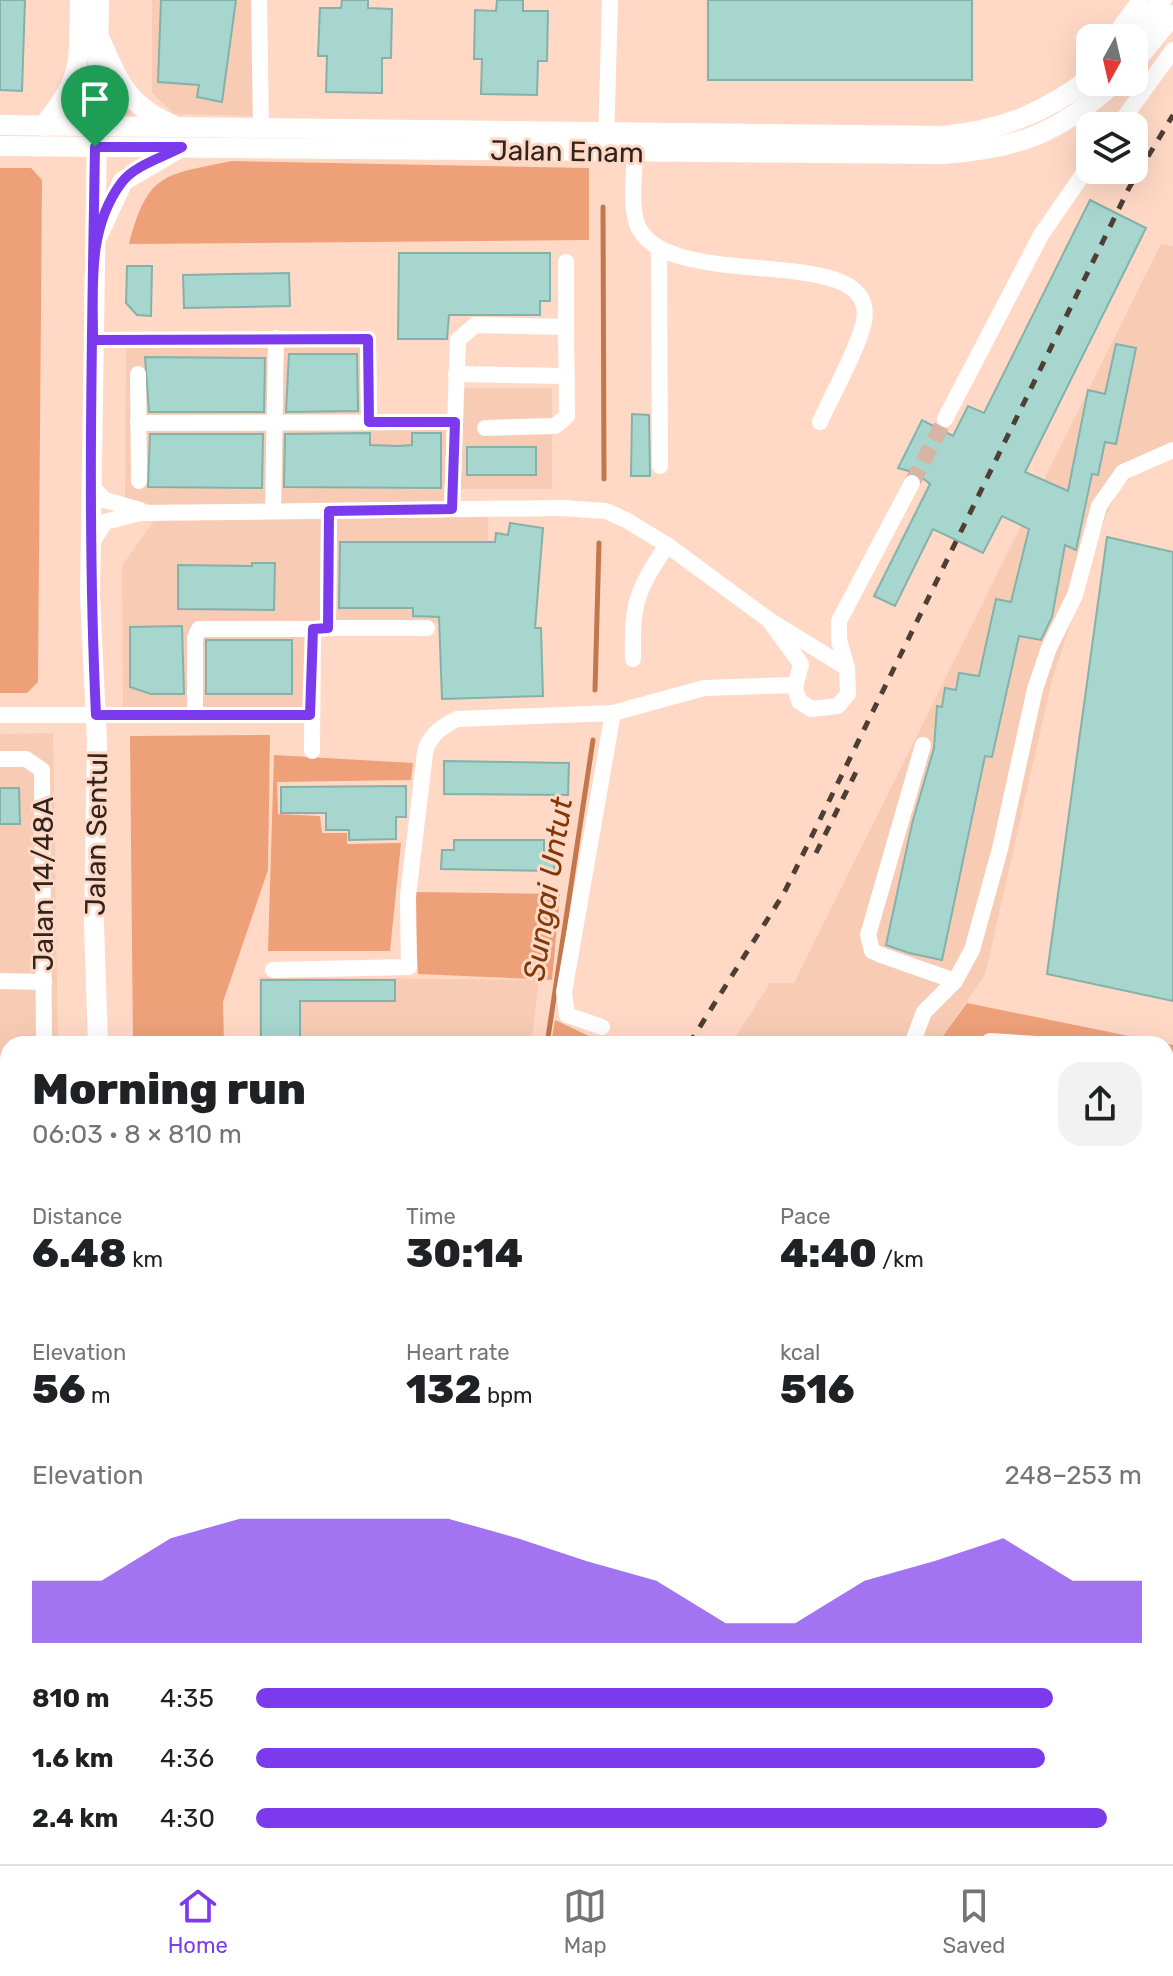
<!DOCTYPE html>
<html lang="en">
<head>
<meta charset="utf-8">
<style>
  body { margin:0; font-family:Rubik,sans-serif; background:#f2f2f2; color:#202124; height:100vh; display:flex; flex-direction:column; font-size:30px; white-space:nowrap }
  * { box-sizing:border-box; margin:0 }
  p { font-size:26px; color:#757577 }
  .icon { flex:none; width:44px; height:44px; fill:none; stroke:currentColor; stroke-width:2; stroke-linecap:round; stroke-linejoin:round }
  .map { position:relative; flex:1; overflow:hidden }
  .details { position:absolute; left:0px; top:1036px; width:1174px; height:828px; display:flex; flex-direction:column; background:#fff; border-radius:24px 24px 0 0; box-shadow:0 8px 32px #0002 }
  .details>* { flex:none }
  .needle { width:52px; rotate:188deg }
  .tools { position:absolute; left:1076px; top:24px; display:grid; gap:16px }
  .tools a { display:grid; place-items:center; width:72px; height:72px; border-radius:16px; background:#fff; box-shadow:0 8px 32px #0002; font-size:40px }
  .pin { position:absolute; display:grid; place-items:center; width:68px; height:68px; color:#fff; margin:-82px -34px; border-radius:50% 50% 50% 0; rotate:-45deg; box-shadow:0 0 8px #0007 }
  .pin .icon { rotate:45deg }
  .round { display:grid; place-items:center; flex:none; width:84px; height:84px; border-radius:24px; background:#f2f2f2 }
  .overview { display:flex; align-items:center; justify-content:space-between; height:136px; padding:0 32px }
  h1 { font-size:44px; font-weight:800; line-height:60px }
  .figures { display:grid; grid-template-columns:repeat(3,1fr); gap:12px; height:136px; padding:8px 32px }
  .figures div { display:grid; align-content:center }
  .figures b { font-size:40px; font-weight:800 }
  .figures small { font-size:22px; font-weight:400 }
  .figures p { font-size:22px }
  .chart { height:224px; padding:16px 32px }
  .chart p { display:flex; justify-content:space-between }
  .chart svg { width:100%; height:144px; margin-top:8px; fill:#7c3aed; opacity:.7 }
  ul { padding:0 32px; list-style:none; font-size:26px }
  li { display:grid; grid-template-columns:128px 96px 1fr; align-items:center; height:60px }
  li i { height:20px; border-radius:10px; background:#7c3aed }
  .tabs { display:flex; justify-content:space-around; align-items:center; height:112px; border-top:2px solid #e0e0e0; background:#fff; font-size:22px; color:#757577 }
  .tabs a { display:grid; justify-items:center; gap:4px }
  .tabs .current { color:#7c3aed }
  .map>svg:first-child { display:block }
  .built { fill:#f8cbb5 }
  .green { fill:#eea179 }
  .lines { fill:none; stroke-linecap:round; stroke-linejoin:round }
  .stream { stroke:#c3774d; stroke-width:5 }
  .building { fill:#a7d6ce; stroke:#84b1aa; stroke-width:2 }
  .minor-tunnel { stroke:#d6b5a4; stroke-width:16; stroke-dasharray:16 8; stroke-linecap:butt }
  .minor { stroke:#fff; stroke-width:16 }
  .major { stroke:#fff; stroke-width:20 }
  .rail { stroke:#4f3e35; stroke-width:5; stroke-dasharray:10 10; stroke-linecap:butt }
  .route-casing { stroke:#fff; stroke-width:16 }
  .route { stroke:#7c3aed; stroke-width:10 }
  .labels { text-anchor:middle; stroke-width:6; stroke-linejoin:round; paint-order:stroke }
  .street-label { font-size:28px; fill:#32241d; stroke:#ffd9c6 }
  .water-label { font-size:30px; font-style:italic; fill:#7f3806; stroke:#ffd9c6 }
</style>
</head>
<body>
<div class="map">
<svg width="1173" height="1864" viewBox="0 0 1173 1864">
  <rect width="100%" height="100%" fill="#ffd9c6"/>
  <g class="built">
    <path d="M152,0H253L254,116L175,114L152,93Z"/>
    <path d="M1161,244L1173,246V457L1140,470L1120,487L1106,515L1052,680L985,975L937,1044H731L770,983H794Z"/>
    <path d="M365,345L366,426H447L446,503L160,506L125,500L126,346Z"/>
    <rect x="461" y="388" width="91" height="101"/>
    <path d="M488,514L489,622L309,625L306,708L123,709L122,566L155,519Z"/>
    <path d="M53,733L58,1044H8V1223H0V734Z"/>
    <path d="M259,977L539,980L531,1044H259Z"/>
  </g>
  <g class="green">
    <path d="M232,161L589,168V240L129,244C148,172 164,175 232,161Z"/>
    <path d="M0,168H31L42,180L38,682L27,693H0Z"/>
    <path d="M270,735L268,870L223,1002L224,1044H133L130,736Z"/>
    <path d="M274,755L413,763L411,780L277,782L278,814L320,816L322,833H347V844L401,843L390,951H268Z"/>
    <path d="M414,892L560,894L552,980L418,974Z"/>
    <path d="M967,1003L1173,1045V1864H819L817,1856H1166V1044H937Z"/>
    <path d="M555,1020L606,1044H551Z"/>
  </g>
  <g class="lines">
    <g class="stream">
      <path d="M603,207L604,479"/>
      <path d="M595,690L599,543"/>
      <path d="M547,1044L593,740"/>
      <path d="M457,1856L459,1864"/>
    </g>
  </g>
  <g class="building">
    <path d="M0,0H25L22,91L0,90Z"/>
    <path d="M161,0H236L222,102L197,97L199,85L158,82Z"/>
    <path d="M342,0H368V8L392,9L391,58H382V93L326,92L327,56H318L320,8H341Z"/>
    <path d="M497,0H523V11H548L547,61H538L537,95L481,94L482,59H474L475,10L496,11Z"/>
    <rect x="708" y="0" width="264" height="80"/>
    <path d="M1090,200L1146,228L1025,472L1068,491L1088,390L1105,394L1116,344L1136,348L1116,444L1105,442L1098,475L1092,474L1076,550L1065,545L1052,617L1041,640L1019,636L992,757L985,756L942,960L909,953L886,945L912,824L934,748L937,706L942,707L945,688L956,690L959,673L979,676L996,599L1011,602L1029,529L1002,516L983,553L933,529L895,606L874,596L930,484L916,473L898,468L922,420L953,436L968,406L984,413Z"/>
    <path d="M399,253H550V301H540V315H449L447,339H398Z"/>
    <path d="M127,266H152L151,316L137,315L126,303Z"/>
    <path d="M289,273L290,306L184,308L183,275Z"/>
    <path d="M289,354H357L358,411L286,412Z"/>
    <path d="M145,357L265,358L264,412H149Z"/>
    <path d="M632,414L649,415L650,476H631Z"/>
    <path d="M370,433V445L398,446L412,445V433H441V488L284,487L285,434Z"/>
    <path d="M150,434H263L262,488L148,487Z"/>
    <rect x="467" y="447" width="69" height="28"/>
    <path d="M510,523L543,528L535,628H541L543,696L442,699L439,617L413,616V608H339L340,542H495L496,533L508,535Z"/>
    <path d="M1107,537L1173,552V1001L1047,974Z"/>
    <path d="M252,563H275L274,610L178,609V565L252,566Z"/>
    <path d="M182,626L184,694H151L130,687V627Z"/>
    <rect x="206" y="640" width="86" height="54"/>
    <path d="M444,761L569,763L568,795L444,794Z"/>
    <path d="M406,786V817H396V839L349,840V830H326V813H281V787Z"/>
    <path d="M0,788H19L20,824H0Z"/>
    <path d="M454,840H544V853H555L554,871L441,869L442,850H454Z"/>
    <path d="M261,980H395V1001H300V1044H261Z"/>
  </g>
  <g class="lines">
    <path class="minor-tunnel" d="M912,483L945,419"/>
    <g class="minor">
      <path d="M259,0L261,129"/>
      <path d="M1112,38L1140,0"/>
      <path d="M1118,126L1173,50"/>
      <path d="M606,142L610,0"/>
      <path d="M636,142C635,167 630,198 636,221C658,298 879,237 864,321C860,345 831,397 820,422"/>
      <path d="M659,250L660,466"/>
      <path d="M566,327V262"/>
      <path d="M93,340L368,339L369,422"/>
      <path d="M138,374L139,481"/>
      <path d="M456,374L567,376"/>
      <path d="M945,419L1041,235L1090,164"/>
      <path d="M138,423L455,422"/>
      <path d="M91,486L105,500L140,510"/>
      <path d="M452,509L458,340L475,325L566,327L567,416L555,426L485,428"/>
      <path d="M273,511L276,338"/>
      <path d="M91,544L105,522L140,513L562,508L606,511L626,520L667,545L769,620L847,668L848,694L838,706L811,709L799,701L795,688L801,664L769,620"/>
      <path d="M328,628H427"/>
      <path d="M633,659C632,602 636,592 667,545"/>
      <path d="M847,668L839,640V621L912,483"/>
      <path d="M195,714V638L199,629H313"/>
      <path d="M0,715H310"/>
      <path d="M923,745L868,935L872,951L881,955L955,981"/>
      <path d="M312,751L313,629L328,628L329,511"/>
      <path d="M0,759H26L42,770L44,1044"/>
      <path d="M273,970L409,967L408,896L425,753C428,736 442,726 457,719L613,713L704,688L796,685"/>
      <path d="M0,981L44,982"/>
      <path d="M602,1027L567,1015L564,992L613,713"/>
      <path d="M912,1044L924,1012L955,981L972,950L1000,849L1035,689L1049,648L1075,595L1099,506L1123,472L1173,450"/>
      <path d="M986,1044L990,1041L1037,1044"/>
      <path d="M1166,1075L1173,1077"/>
      <path d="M0,1204H8"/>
      <path d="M1166,1486L1173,1494"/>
      <path d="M1166,1557L1173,1547"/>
      <path d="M0,1694H8"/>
      <path d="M316,1856L319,1864"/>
      <path d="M806,1856L807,1864"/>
      <path d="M242,1864H247"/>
    </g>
    <g class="major">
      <path d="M99,37C119,81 126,105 173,125"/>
      <path d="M1131,38L1162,0"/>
      <path d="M1134,63L1173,15"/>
      <path d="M0,125L943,136C1000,130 1044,114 1090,78"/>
      <path d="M43,126C85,76 78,63 80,0"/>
      <path d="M0,146L943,154C1019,148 1058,134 1115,82"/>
      <path d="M98,235L123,181L178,149"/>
      <path d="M98,1044L94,925L97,741L90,596L99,0"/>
      <path d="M0,1259L8,1261"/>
      <path d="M107,1856L108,1864"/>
      <path d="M80,1864V1856"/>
    </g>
    <g class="rail">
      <path d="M816,853L857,770"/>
      <path d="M689,1044L784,893L1129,188L1173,115"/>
      <path d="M626,1856L630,1864"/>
      <path d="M640,1856L644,1864"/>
    </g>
  </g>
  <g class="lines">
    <g class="route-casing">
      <path id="route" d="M95,147C92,336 87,526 96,715H310L313,629L328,628L329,511L452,509L455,422H369L368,339L93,340C93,286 87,228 122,182C135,165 164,157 182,147H95"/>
    </g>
    <use href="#route" class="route"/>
  </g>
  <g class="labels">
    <g class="street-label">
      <text transform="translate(567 151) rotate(1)" y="10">Jalan Enam</text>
      <text transform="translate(96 834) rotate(-89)" y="10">Jalan Sentul</text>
      <text transform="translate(43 884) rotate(-90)" y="10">Jalan 14/48A</text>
    </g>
    <g class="water-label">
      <text transform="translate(548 889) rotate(-81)" y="10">Sungai Untut</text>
    </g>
  </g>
</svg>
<div class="tools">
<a><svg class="needle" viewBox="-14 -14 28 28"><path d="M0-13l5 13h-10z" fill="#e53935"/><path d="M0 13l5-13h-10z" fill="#757577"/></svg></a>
<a><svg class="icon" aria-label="layers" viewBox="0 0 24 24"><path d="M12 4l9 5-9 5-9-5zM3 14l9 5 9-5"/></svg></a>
</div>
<div class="pin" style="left:95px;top:147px;background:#1e9e55"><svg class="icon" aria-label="arrive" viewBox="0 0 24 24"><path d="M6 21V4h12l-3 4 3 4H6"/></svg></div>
<section class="details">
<div class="overview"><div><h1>Morning run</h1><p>06:03 · 8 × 810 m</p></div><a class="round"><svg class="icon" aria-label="share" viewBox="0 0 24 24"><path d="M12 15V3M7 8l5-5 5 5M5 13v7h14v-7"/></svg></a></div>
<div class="figures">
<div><p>Distance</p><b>6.48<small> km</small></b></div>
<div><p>Time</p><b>30:14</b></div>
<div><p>Pace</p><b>4:40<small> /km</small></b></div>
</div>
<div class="figures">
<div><p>Elevation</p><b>56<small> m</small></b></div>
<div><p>Heart rate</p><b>132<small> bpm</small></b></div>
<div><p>kcal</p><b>516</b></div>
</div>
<div class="chart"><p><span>Elevation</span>248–253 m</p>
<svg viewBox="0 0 160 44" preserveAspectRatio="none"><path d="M0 44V25L10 25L20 12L30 6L40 6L50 6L60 6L70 12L80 19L90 25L100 38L110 38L120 25L130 19L140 12L150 25L160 25V44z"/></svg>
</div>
<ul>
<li><b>810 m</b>4:35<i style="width:90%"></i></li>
<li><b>1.6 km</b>4:36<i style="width:89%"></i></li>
<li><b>2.4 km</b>4:30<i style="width:96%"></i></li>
</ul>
</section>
</div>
<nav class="tabs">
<a class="current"><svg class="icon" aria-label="home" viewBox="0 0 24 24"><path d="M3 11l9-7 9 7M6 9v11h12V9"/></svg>Home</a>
<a><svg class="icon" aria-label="map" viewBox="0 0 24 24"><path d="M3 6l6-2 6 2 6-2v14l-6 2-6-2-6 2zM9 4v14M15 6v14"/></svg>Map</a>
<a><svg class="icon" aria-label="saved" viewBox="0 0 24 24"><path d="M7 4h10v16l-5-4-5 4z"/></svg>Saved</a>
</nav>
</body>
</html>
